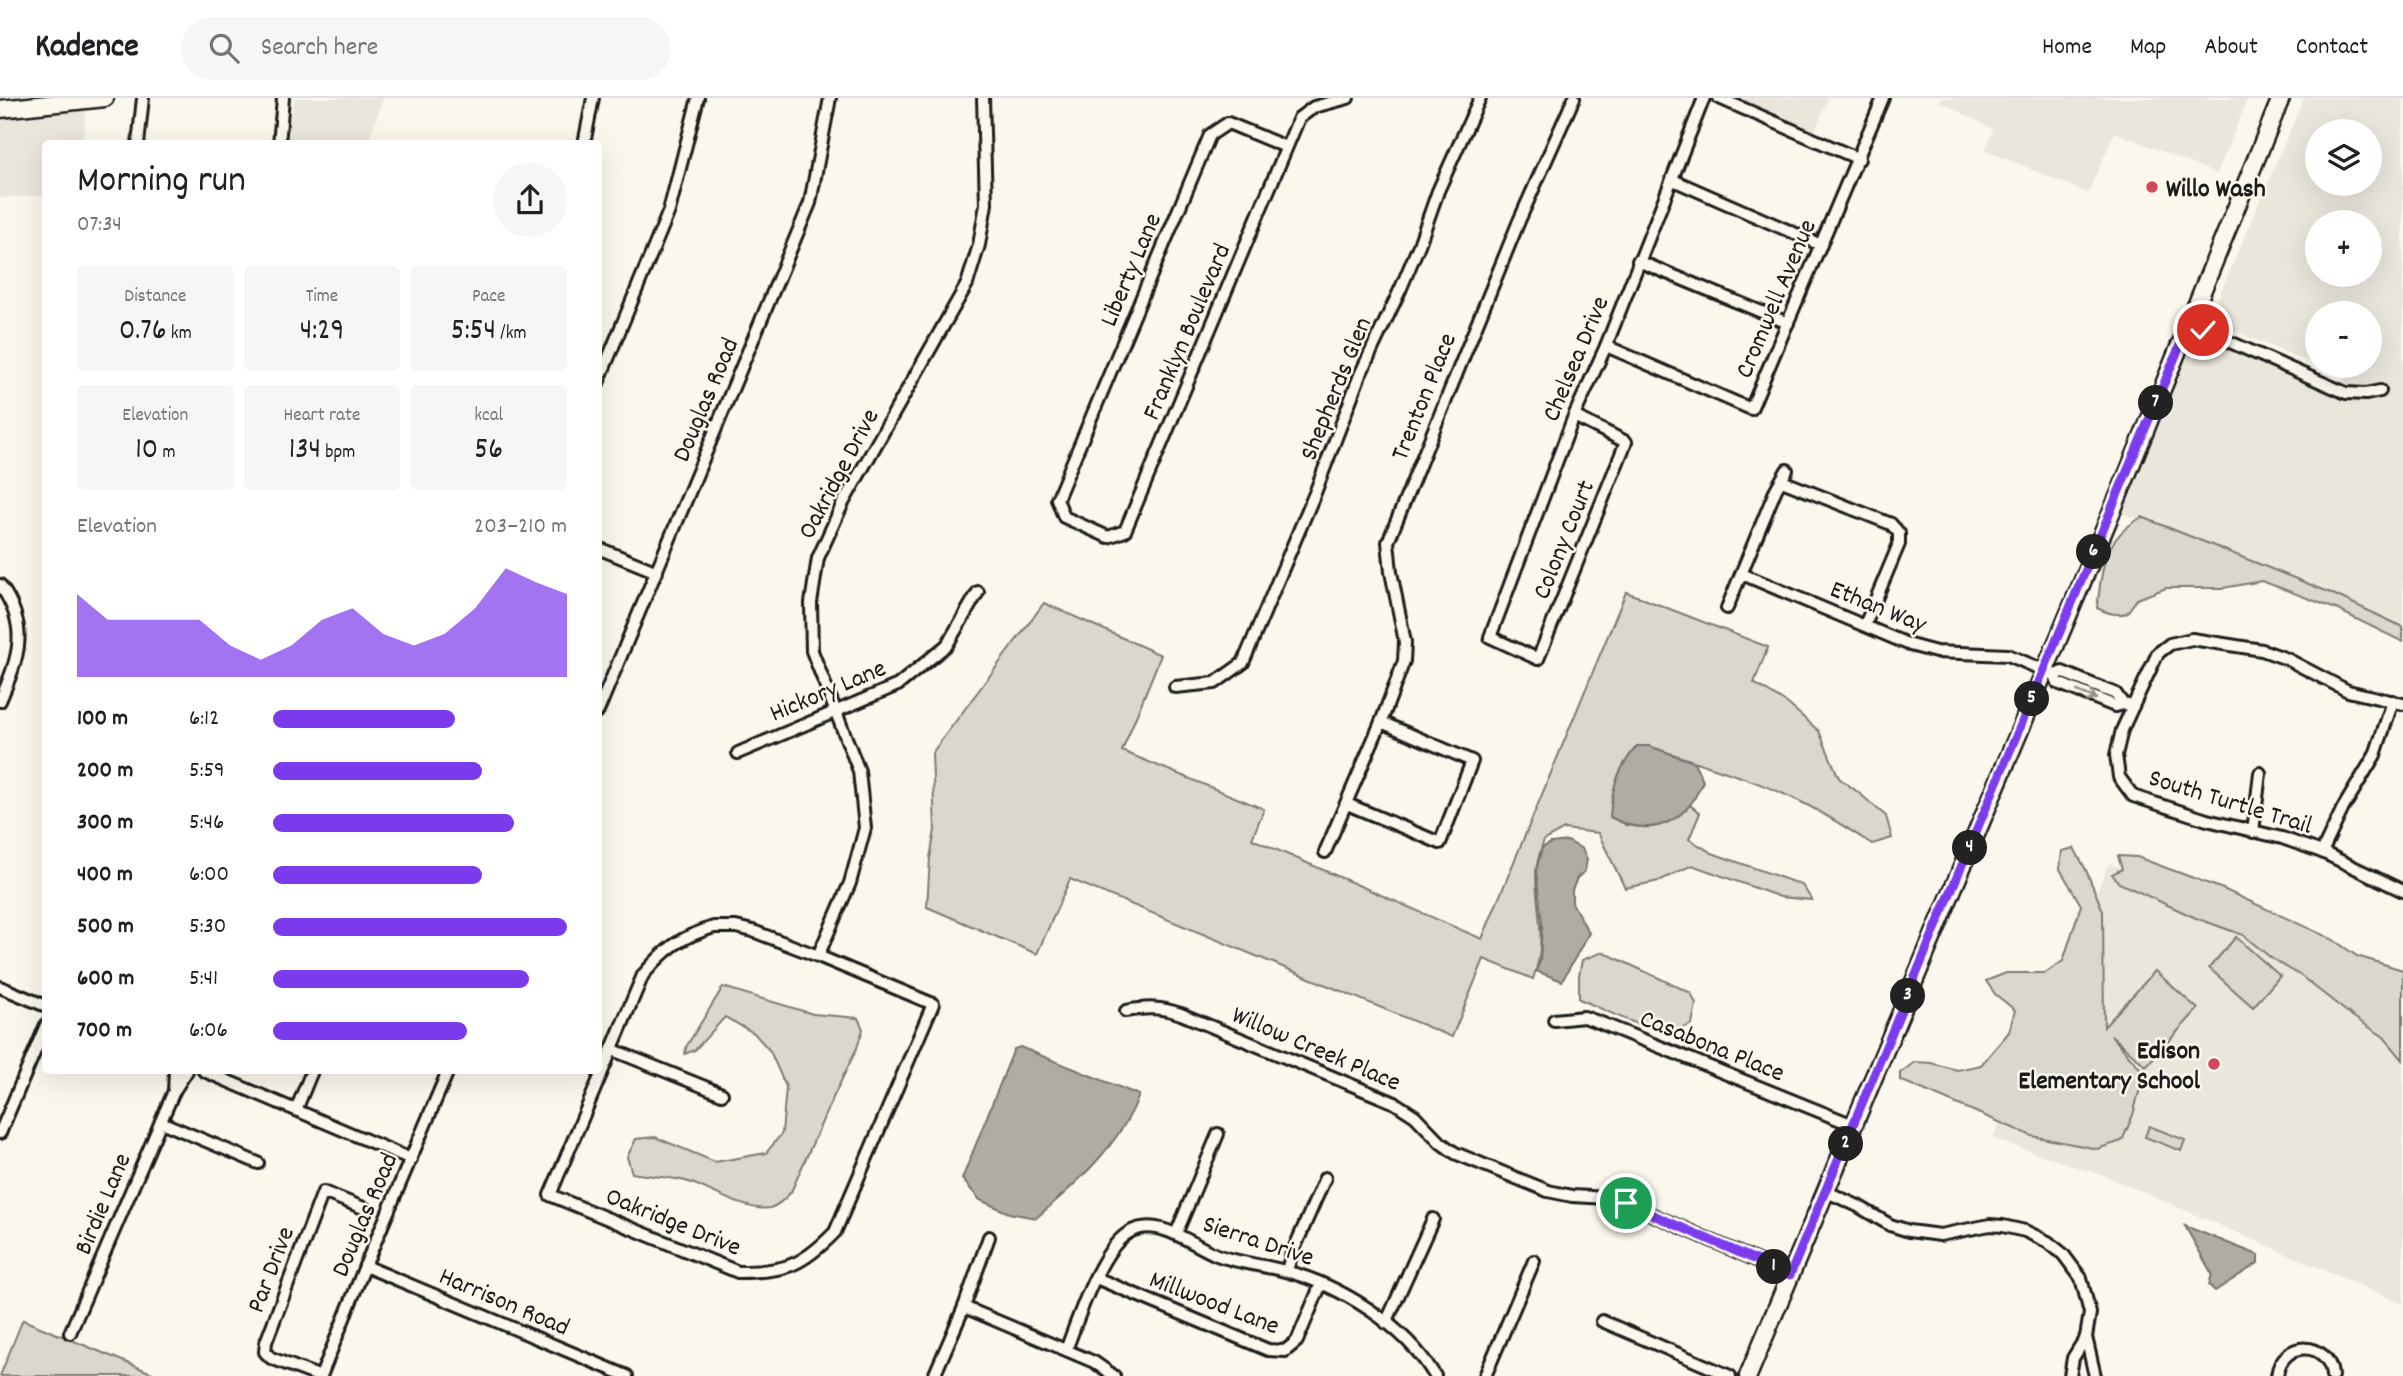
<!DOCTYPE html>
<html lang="en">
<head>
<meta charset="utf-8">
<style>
  body { margin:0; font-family:Dekko,sans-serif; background:#f6f6f6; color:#202124; height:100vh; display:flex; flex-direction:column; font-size:26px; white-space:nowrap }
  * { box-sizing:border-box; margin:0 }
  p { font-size:23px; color:#757577 }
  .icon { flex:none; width:38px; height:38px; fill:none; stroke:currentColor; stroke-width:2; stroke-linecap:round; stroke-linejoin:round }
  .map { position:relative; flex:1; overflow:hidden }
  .panel { position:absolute; left:42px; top:42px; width:560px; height:934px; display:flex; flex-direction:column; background:#fff; border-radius:7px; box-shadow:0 7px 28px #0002 }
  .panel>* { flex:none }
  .tools { position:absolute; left:2305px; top:21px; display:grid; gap:14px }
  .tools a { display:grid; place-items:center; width:77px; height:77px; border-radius:50%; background:#fff; box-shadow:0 7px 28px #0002; font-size:35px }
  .pin { position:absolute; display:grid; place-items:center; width:60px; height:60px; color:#fff; margin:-30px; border:4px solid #fff; border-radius:50%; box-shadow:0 2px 7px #0007 }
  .km { position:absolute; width:35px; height:35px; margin:-18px; border-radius:50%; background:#222; color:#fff; font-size:19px; line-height:35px; text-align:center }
  .round { display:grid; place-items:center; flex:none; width:74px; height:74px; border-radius:37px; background:#f6f6f6 }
  .headline { display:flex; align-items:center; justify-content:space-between; height:119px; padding:0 35px }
  h1 { font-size:38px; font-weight:600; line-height:52px }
  .metrics { display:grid; grid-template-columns:repeat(3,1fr); gap:10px; height:119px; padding:7px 35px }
  .metrics div { display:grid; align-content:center; border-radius:7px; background:#f6f6f6; text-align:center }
  .metrics b { font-size:30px; font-weight:600 }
  .metrics small { font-size:19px; font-weight:400 }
  .metrics p { font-size:19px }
  .chart { height:196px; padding:14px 35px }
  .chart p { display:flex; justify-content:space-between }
  .chart svg { width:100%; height:126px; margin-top:7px; fill:#7c3aed; opacity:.7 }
  ul { padding:0 35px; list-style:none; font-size:23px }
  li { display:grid; grid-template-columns:112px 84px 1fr; align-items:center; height:52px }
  li i { height:18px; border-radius:9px; background:#7c3aed }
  header { display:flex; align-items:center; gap:42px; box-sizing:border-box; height:98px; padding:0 35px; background:#fff; border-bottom:2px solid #e0e0e0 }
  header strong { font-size:33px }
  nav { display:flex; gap:38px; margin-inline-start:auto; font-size:24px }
  .search { width:490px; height:63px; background:#f6f6f6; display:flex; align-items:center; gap:18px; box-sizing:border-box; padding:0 24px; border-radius:38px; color:#757577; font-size:26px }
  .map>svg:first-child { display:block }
  .built { fill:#eae6dc; fill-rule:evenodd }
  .green { fill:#dad7ce; stroke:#7b7a75; stroke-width:2 }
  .water { fill:#afaca5; stroke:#74726e; stroke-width:2 }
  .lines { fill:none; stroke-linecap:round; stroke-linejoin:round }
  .street-casing { stroke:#1c1c1c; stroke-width:16 }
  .primary-casing { stroke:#1c1c1c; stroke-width:21 }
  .street { stroke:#fbf7ec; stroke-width:10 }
  .primary { stroke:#fbf7ec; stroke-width:16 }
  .oneway { stroke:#97948e }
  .route-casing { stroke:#fff; stroke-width:14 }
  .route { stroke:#7c3aed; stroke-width:9 }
  .poi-dot { fill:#d1495b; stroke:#fbf7ec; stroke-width:2.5 }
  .labels { text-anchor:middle; stroke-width:5; stroke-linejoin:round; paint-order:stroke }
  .poi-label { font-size:26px; font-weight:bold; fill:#1c1c1c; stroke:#fbf7ec; text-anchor:start }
  .street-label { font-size:26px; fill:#1c1c1c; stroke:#fbf7ec }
</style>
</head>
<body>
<header>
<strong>Kadence</strong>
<div class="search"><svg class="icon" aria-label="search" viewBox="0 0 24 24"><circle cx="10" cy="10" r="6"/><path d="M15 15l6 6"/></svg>Search here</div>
<nav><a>Home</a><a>Map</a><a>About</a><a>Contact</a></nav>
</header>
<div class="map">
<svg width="2403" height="1278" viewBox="0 0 2403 1278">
  <rect width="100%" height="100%" fill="#fbf7ec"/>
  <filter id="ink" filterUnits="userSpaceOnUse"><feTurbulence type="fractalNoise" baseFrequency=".0143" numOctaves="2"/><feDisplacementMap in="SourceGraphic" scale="14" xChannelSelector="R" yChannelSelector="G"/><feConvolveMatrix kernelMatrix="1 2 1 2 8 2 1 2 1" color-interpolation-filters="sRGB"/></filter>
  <g filter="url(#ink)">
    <g class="built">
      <path d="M295,0H383L368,45L296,46L285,44Z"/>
      <path d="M1737,0H1829L1814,34Z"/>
      <path d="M1940,0H2248L2217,76L2115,34L2088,95L1985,52L1993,31L1939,3Z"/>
      <path d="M2304,0H2403V530L2118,413L2191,231L2338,294L2344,280L2318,268H2370V215H2317V267L2215,225L2210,219ZM2317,33H2370V86H2317ZM2317,124H2370V177H2317Z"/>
      <path d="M86,7L83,45L46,46L45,97L0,100V16Z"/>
      <path d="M2109,765L2403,891V1206L2110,1080L1993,1041Z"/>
    </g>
    <g class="green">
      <path d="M2142,419L2331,495L2403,529V544L2336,511L2262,483L2223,490H2166L2137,501L2127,515C2116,518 2107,515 2097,510C2103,468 2102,442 2142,419Z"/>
      <path d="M1626,494L1768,549L1754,585L1788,606L1819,633L1839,680L1859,695L1886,718L1892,740L1872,746C1848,731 1823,714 1797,702C1749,679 1699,666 1649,648L1625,727C1660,732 1664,728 1690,707L1700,715L1689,741L1712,755L1802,787L1812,802L1780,799L1692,767L1659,783L1625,790L1598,735L1564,731L1544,742C1541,752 1536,764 1536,775C1536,815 1548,841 1533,881L1484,861L1452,939L1070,781L1037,856L927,809L930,760L935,732L932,655L1044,505L1161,557L1122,653L1264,711L1252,741L1482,841Z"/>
      <path d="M2074,750L2086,772L2103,813L2104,929L2155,873L2198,911L2146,968L2111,937L2144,975L2133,1017L2122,1043L2097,1051L2032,1038L1900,982V975L1915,964L1931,965L1957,972L1981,967L2009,934L2015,912L1995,896L1986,883L2006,875H2045L2063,863L2081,807L2060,771L2062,753Z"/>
      <path d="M2118,758L2137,759L2223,791L2332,841L2357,858L2403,872V962L2384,939L2352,918L2301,878L2271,860L2243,837L2196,820L2119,785L2112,776L2122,771Z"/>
      <path d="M2236,839L2280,878L2253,909L2209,870Z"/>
      <path d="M1603,854L1691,895L1696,906L1692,926C1660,945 1610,913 1579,901V877L1582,862Z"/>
      <path d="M723,889L813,916L858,920L863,931L857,950L829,1008L791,1094C785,1101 779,1107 770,1110C748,1114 711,1092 692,1085C674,1078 651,1079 632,1075L627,1059L636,1041L655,1039L715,1064L766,1055L782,1035L786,989L770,953L754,935L725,919L695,952L685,956L686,949Z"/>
      <path d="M2149,1028L2185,1042L2181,1053L2145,1039Z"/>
      <path d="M23,1221V1222L159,1278H0Z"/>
    </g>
    <g class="water">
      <path d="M1637,648H1649L1694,664L1703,683C1699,691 1695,701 1690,707C1667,733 1640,735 1610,719C1612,689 1617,672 1637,648Z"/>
      <path d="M1568,743L1582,751L1587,761L1585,773L1577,780L1572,792V805L1589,835L1562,883L1536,873L1540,863L1542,826L1536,773L1542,750L1551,745Z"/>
      <path d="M1020,949L1139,997C1121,1046 1075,1087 1036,1120L1009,1115L980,1102L962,1081L1014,951Z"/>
      <path d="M2185,1128L2258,1157V1165L2215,1193L2209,1187L2212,1176Z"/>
    </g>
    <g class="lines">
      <g class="street-casing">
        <g id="street">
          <path d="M1719,0L1859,61"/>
          <path d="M138,46L143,0"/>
          <path d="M279,46L283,0"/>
          <path d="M584,46L593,0"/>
          <path d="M1286,49L1228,25L1210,37L1057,401L1064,419L1108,439L1125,433L1299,20L1314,9L1348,0"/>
          <path d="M1673,82L1821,147"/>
          <path d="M1638,163L1788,225"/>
          <path d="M2189,226L2346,295L2366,296L2380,293"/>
          <path d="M1606,248L1751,311L1883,0"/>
          <path d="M598,285L669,113L698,0"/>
          <path d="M1574,318L1626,344L1538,561L1490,539L1574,318L1606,248L1704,0"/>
          <path d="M1782,383L1891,426L1899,435V446L1865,527"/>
          <path d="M598,450L657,474"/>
          <path d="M1742,476L1910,547L1936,554L2008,557L2055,577L2058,585L2115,608L2123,606L2133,608L2158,555L2170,546L2192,541L2262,552L2287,561L2348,593L2403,606"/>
          <path d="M0,487C30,529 19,559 0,603"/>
          <path d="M1727,510L1776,391L1787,372"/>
          <path d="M2055,577L2062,574L2116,596L2123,606"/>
          <path d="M1175,589L1215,585L1243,565L1315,395L1360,277L1401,190L1419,147L1438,93L1480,0"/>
          <path d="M2133,608L2122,632L2116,657L2119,679L2133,698L2207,722L2282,740L2322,754L2403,793"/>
          <path d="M598,613L810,105L830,0"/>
          <path d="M1381,624L1404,563L1405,544L1391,474L1388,444L1519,123L1574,0"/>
          <path d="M738,655L898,587L947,547L978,494"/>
          <path d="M2253,734L2260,675"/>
          <path d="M1325,754L1381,624L1472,663L1440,745L1347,706"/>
          <path d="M2322,754L2343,710L2375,657L2393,603"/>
          <path d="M714,829H736L753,833L818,858L933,906L835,1134C802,1168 785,1174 738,1174L550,1097L643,877C665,851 680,839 714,829Z"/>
          <path d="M818,858L850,785L865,730L859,673L812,553L811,505L818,460L843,405L967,186L979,147L986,106L983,0"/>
          <path d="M0,889L46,908"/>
          <path d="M1126,913C1147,909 1161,909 1181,916L1395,1005L1415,1018L1441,1045L1455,1055L1548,1093L1572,1098L1608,1100L1626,1105L1790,1177"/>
          <path d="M1554,922L1584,919L1601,925L1853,1027"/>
          <path d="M613,952L722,996"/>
          <path d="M204,973L411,1061"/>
          <path d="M174,993L175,973"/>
          <path d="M296,1012L312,973"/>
          <path d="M161,1024L258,1065"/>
          <path d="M0,1035L46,927"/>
          <path d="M1825,1093L1858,1108L1890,1127L1909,1133L1940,1137L1990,1127L2003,1128L2025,1133L2048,1144L2063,1156L2081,1180L2090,1215L2086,1239L2095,1278"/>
          <path d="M1176,1136L1218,1036"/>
          <path d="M365,1168L627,1278"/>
          <path d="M1287,1173L1291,1158L1325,1080"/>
          <path d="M1096,1180L1268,1252L1285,1253L1297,1243L1321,1186"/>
          <path d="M964,1209L1094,1264L1114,1278"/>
          <path d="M1602,1223L1730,1278"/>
          <path d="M1386,1225L1433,1121"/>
          <path d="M70,1235L174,993L187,973"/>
          <path d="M1066,1252C1078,1221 1100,1152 1128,1135C1158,1117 1190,1146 1217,1157C1238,1165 1263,1167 1285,1173C1340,1187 1405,1227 1435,1278"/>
          <path d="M318,1278L271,1260L265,1254L266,1244L323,1094L366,1111"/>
          <path d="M321,1278L365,1168L448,973"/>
          <path d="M934,1278L964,1209L989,1139"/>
          <path d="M1485,1278L1534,1163"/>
          <path d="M2070,1278L2073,1260L2086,1239"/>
          <path d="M2277,1278C2281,1241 2330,1242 2332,1278"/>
        </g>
      </g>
      <g class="primary-casing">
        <g id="primary">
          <path d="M0,11L105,0"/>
          <path d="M1748,1278L2118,399L2281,0"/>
        </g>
      </g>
      <use href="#street" class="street"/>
      <use href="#primary" class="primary"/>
    </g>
    <defs><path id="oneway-shaft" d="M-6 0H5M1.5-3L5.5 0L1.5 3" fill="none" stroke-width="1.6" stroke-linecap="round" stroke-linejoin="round" transform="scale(1.75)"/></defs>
    <use class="oneway" href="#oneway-shaft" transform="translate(2087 597) rotate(22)"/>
  </g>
  <g class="lines" filter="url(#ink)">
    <g class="route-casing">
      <path id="route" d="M1626,1105L1790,1177L2189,226L2203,232"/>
    </g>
    <use href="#route" class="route"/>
  </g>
  <g class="poi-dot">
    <circle cx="2152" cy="89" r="7"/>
    <circle cx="2214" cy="966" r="7"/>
  </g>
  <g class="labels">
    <g class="poi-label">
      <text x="2166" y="98">Willo Wash</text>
      <text x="2200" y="960" text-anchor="end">Edison<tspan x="2200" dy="30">Elementary School</tspan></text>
    </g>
    <g class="street-label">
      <text transform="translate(1129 171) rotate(-67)" y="9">Liberty Lane</text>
      <text transform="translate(1774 200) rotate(-67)" y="9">Cromwell Avenue</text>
      <text transform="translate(1185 233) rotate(-67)" y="9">Franklyn Boulevard</text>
      <text transform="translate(1574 260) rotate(-67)" y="9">Chelsea Drive</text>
      <text transform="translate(1334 290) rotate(-68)" y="9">Shepherds Glen</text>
      <text transform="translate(1422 298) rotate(-68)" y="9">Trenton Place</text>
      <text transform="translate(704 301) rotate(-67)" y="9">Douglas Road</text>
      <text transform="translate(837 375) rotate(-62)" y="9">Oakridge Drive</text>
      <text transform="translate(1562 441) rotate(-68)" y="9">Colony Court</text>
      <text transform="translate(1879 507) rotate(22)" y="9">Ethan Way</text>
      <text transform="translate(827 591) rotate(-23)" y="9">Hickory Lane</text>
      <text transform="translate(2231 702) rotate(17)" y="9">South Turtle Trail</text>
      <text transform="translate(1713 946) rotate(22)" y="9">Casabona Place</text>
      <text transform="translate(1317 949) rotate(23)" y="9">Willow Creek Place</text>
      <text transform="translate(101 1105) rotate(-67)" y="9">Birdie Lane</text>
      <text transform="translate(363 1116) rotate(-67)" y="9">Douglas Road</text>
      <text transform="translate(674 1122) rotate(22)" y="9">Oakridge Drive</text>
      <text transform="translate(1259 1141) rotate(18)" y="9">Sierra Drive</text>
      <text transform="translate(269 1171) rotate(-69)" y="9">Par Drive</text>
      <text transform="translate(505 1202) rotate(23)" y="9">Harrison Road</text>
      <text transform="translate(1215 1203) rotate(21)" y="9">Millwood Lane</text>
    </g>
  </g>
</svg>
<div class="tools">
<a><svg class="icon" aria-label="layers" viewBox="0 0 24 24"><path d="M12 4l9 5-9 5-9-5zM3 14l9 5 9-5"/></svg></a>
<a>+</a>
<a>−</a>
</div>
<div class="pin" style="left:1626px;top:1105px;background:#1e9e55"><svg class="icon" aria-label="arrive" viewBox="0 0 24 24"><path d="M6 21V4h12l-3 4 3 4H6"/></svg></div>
<div class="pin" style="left:2203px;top:232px;background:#d93025"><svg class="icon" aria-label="check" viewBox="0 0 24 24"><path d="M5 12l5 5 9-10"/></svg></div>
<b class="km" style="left:1774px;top:1169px">1</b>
<b class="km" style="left:1846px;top:1046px">2</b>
<b class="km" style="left:1908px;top:898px">3</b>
<b class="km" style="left:1970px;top:750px">4</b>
<b class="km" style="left:2032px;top:601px">5</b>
<b class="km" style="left:2094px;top:454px">6</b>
<b class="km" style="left:2156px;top:305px">7</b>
<section class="panel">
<div class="headline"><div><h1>Morning run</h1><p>07:34</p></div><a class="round"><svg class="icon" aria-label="share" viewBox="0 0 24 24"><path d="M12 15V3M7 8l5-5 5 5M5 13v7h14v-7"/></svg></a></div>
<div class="metrics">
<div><p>Distance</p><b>0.76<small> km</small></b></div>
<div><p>Time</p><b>4:29</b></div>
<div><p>Pace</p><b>5:54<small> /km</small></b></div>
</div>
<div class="metrics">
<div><p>Elevation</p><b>10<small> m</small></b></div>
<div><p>Heart rate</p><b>134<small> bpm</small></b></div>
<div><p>kcal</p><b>56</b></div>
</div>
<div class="chart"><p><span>Elevation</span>203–210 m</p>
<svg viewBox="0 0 160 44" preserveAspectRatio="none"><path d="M0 44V15L10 24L20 24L30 24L40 24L50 33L60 38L70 33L80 24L90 20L100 29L110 33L120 29L130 20L140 6L150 11L160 15V44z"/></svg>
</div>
<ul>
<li><b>100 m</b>6:12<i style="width:62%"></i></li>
<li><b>200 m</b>5:59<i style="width:71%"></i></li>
<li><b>300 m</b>5:46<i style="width:82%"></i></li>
<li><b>400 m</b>6:00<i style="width:71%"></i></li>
<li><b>500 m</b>5:30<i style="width:100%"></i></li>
<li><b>600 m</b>5:41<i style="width:87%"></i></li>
<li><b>700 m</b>6:06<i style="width:66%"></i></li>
</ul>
</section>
</div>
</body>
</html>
